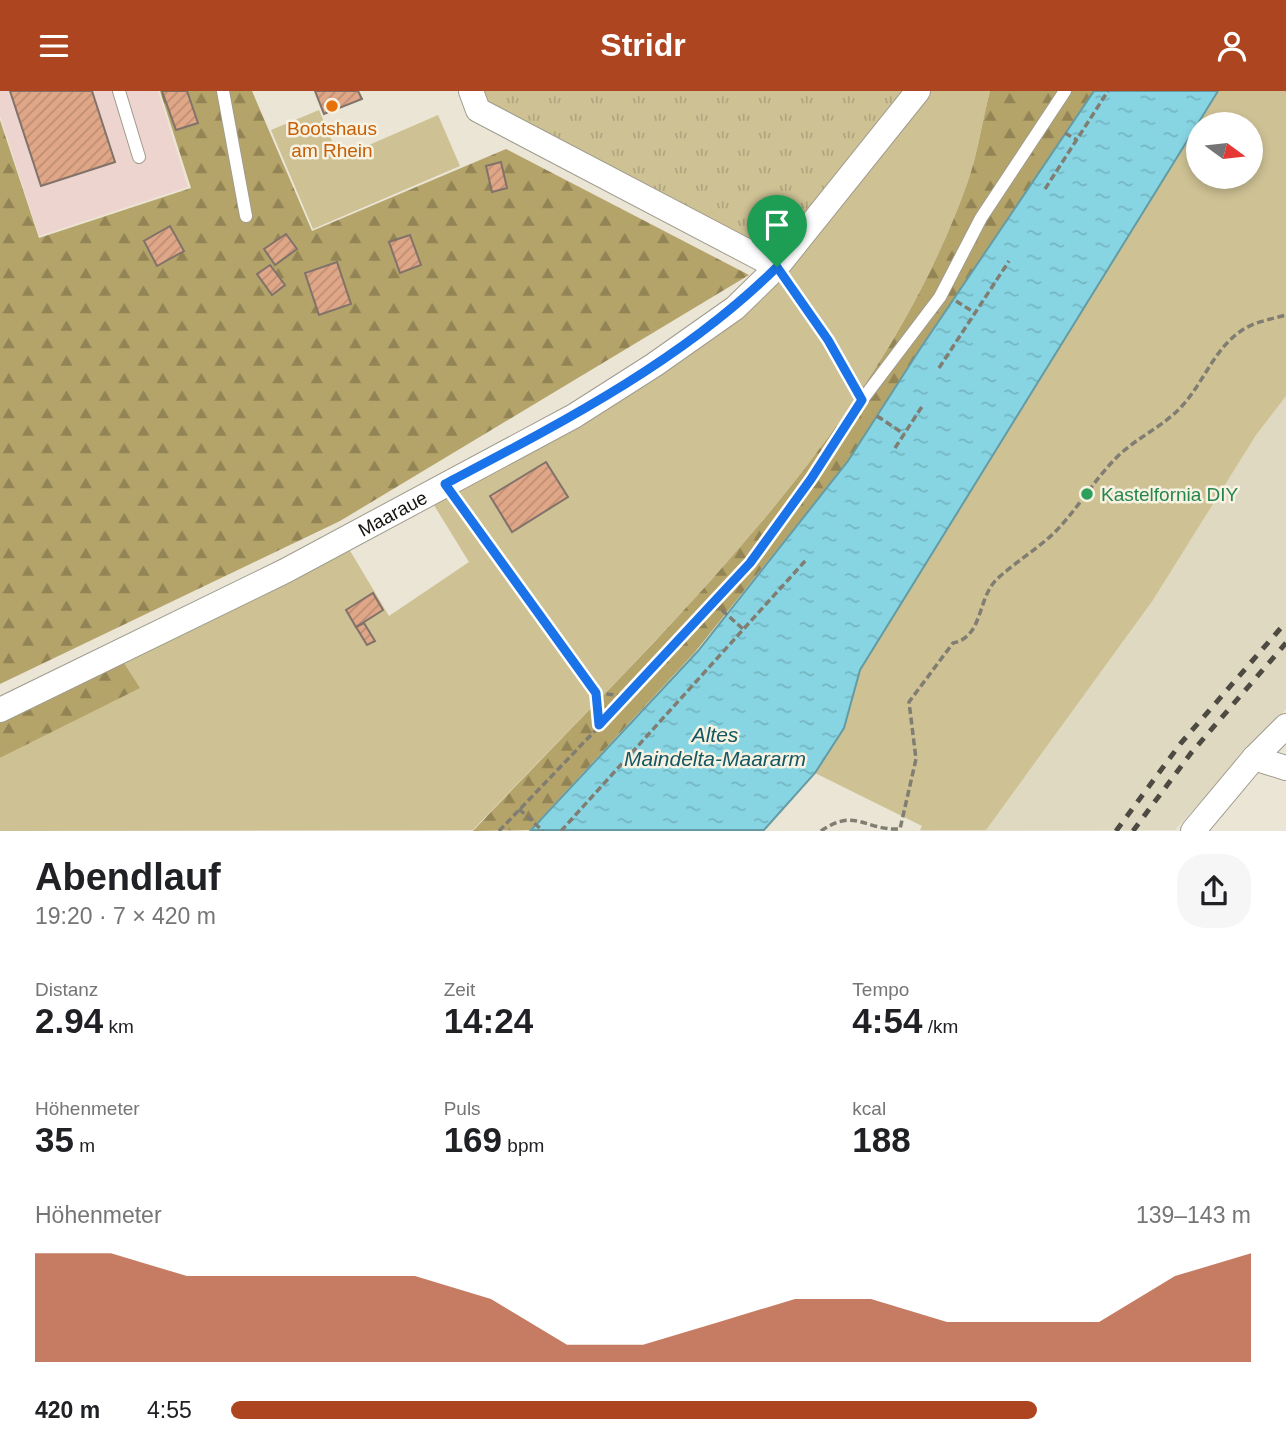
<!DOCTYPE html>
<html lang="de">
<head>
<meta charset="utf-8">
<style>
  body { margin:0; font-family:Helvetica,sans-serif; background:#f6f6f6; color:#202124; height:100vh; display:flex; flex-direction:column; font-size:26px; white-space:nowrap }
  * { box-sizing:border-box; margin:0 }
  p { font-size:23px; color:#757577 }
  .icon { flex:none; width:38px; height:38px; fill:none; stroke:currentColor; stroke-width:2; stroke-linecap:round; stroke-linejoin:round }
  .map { position:relative; height:740px; overflow:hidden }
  .panel { display:flex; flex-direction:column; background:#fff; flex:1 }
  .panel>* { flex:none }
  .needle { width:46px; rotate:105deg }
  .controls { position:absolute; left:1186px; top:21px; display:grid; gap:14px }
  .controls a { display:grid; place-items:center; width:77px; height:77px; border-radius:50%; background:#fff; box-shadow:0 4px 10px #0003; font-size:35px }
  .pin { position:absolute; display:grid; place-items:center; width:60px; height:60px; color:#fff; margin:-72px -30px; border-radius:50% 50% 50% 0; rotate:-45deg; box-shadow:0 0 7px #0007 }
  .pin .icon { rotate:45deg }
  .round { display:grid; place-items:center; flex:none; width:74px; height:74px; border-radius:28px; background:#f6f6f6 }
  .summary { display:flex; align-items:center; justify-content:space-between; height:119px; padding:0 35px }
  h1 { font-size:38px; font-weight:600; line-height:52px }
  .metrics { display:grid; grid-template-columns:repeat(3,1fr); gap:10px; height:119px; padding:7px 35px }
  .metrics div { display:grid; align-content:center }
  .metrics b { font-size:35px; font-weight:600 }
  .metrics small { font-size:19px; font-weight:400 }
  .metrics p { font-size:19px }
  .chart { height:196px; padding:14px 35px }
  .chart p { display:flex; justify-content:space-between }
  .chart svg { width:100%; height:126px; margin-top:7px; fill:#ad4620; opacity:.7 }
  ul { padding:0 35px; list-style:none; font-size:23px }
  li { display:grid; grid-template-columns:112px 84px 1fr; align-items:center; height:52px }
  li i { height:18px; border-radius:9px; background:#ad4620 }
  header { display:flex; justify-content:space-between; align-items:center; height:91px; padding:0 35px; background:#ad4620; color:#fff; font-size:32px; font-weight:600 }
  .map>svg:first-child { display:block }
  .industrial { fill:#eed4ce }
  .built { fill:#e0d9c2 }
  .green { fill:#cec194; fill-rule:evenodd }
  .forest { fill:url(#forest-firs) }
  .park { fill:url(#park-tufts) }
  .water { fill:url(#water-ripples); stroke:#659ba3; stroke-width:2 }
  .building { fill:url(#building-hatch); stroke:#81726a; stroke-width:2 }
  .lines { fill:none; stroke-linecap:round; stroke-linejoin:round }
  .service-casing { stroke:#a09c8d; stroke-width:14 }
  .minor-casing { stroke:#a09c8d; stroke-width:26 }
  .path { stroke:#807d72; stroke-width:3.5; stroke-dasharray:7 3.5; stroke-linecap:butt }
  .service { stroke:#fff; stroke-width:12 }
  .minor { stroke:#fff; stroke-width:24 }
  .rail { stroke:#4d4a42; stroke-width:5; stroke-dasharray:9 9; stroke-linecap:butt }
  .route-casing { stroke:#fff; stroke-width:14 }
  .route { stroke:#1a73e8; stroke-width:9 }
  .food-dot { fill:#e8710a; stroke:#f7f2e2; stroke-width:2.5 }
  .leisure-dot { fill:#2e9e5b; stroke:#f7f2e2; stroke-width:2.5 }
  .labels { text-anchor:middle; stroke-width:5; stroke-linejoin:round; paint-order:stroke }
  .food-label { font-size:19px; fill:#c56008; stroke:#f7f2e2 }
  .leisure-label { font-size:19px; fill:#27864d; stroke:#f7f2e2; text-anchor:start }
  .street-label { font-size:19px; fill:#16140f; stroke:#f7f2e2 }
  .water-label { font-size:21px; font-style:italic; fill:#155863; stroke:#f7f2e2 }
</style>
</head>
<body>
<header><svg class="icon" aria-label="menu" viewBox="0 0 24 24"><path d="M4 6h16M4 12h16M4 18h16"/></svg>Stridr<svg class="icon" aria-label="person" viewBox="0 0 24 24"><circle cx="12" cy="8" r="4"/><path d="M4 21q1-7 8-7t8 7"/></svg></header>
<div class="map">
<svg width="1286" height="740" viewBox="0 0 1286 740">
  <defs>
    <pattern id="forest-firs" width="22" height="20" patternUnits="userSpaceOnUse" patternTransform="scale(1.75)"><rect width="22" height="20" fill="#b5a469"/><path d="M5 1l3.5 6h-7zM16 11l3.5 6h-7z" fill="#928455"/></pattern>
    <pattern id="park-tufts" width="24" height="20" patternUnits="userSpaceOnUse" patternTransform="scale(1.75)"><rect width="24" height="20" fill="#cec194"/><path d="M3 7l-1-3M5 7V3M7 7l1-3M15 17l-1-3M17 17v-4M19 17l1-3" fill="none" stroke="#b0a57e"/></pattern>
    <pattern id="water-ripples" width="26" height="14" patternUnits="userSpaceOnUse" patternTransform="scale(1.75)"><rect width="26" height="14" fill="#87d5e3"/><path d="M2 4q2-2 4 0t4 0M15 11q2-2 4 0t4 0" fill="none" stroke="#74b6c2"/></pattern>
    <pattern id="building-hatch" width="6" height="6" patternUnits="userSpaceOnUse" patternTransform="scale(1.75)"><rect width="6" height="6" fill="#dfa687"/><path d="M-1 1l2-2M0 6l6-6M5 7l2-2" fill="none" stroke="#bf8e73"/></pattern>
  </defs>
  <rect width="100%" height="100%" fill="#eae5d5"/>
  <path class="industrial" d="M0,0H158L188,96L39,145L0,25Z"/>
  <path class="built" d="M1286,305V618L1175,739L920,740Z"/>
  <g class="green">
    <path d="M918,0H990C982,30 978,63 967,93C875,350 656,545 473,739L0,740V667L139,597L122,569L346,453L389,525L469,471L429,406L735,217Z"/>
    <path d="M1217,0H1286V305L1256,344L1153,509L986,739H920L922,735L815,682L844,637L860,579L888,529ZM1199,33H1251V86H1199Z"/>
    <path d="M319,19L339,67L438,24L460,75L313,138L271,39Z"/>
  </g>
  <g class="forest">
    <path d="M160,0H252L312,140L506,58L749,184L340,430L0,593V29L39,147L191,97Z"/>
    <path d="M990,0H1094L920,258L848,370L695,561L530,739L473,740C656,545 875,350 967,93C978,63 982,30 990,0Z"/>
    <path d="M122,569L140,597L0,667V624Z"/>
  </g>
  <path class="park" d="M480,0H913L775,169L485,14Z"/>
  <path class="water" d="M1094,0H1218L860,579L844,637L815,682L764,739H531L698,560L848,370L920,258Z"/>
  <g class="building">
    <path d="M10,0H92L115,71L41,95Z"/>
    <path d="M162,0H187L198,32L176,39Z"/>
    <path d="M315,0H358L362,8L324,23Z"/>
    <path d="M501,71L507,97L492,101L486,75Z"/>
    <path d="M170,135L184,160L157,175L144,150Z"/>
    <path d="M286,143L297,158L275,174L264,158Z"/>
    <path d="M410,144L421,174L400,182L389,151Z"/>
    <path d="M337,171L351,213L319,224L305,182Z"/>
    <path d="M270,174L285,194L272,204L257,183Z"/>
    <path d="M546,371L568,406L512,441L490,405Z"/>
    <path d="M373,502L383,519L356,536L346,519Z"/>
    <path d="M364,532L375,550L367,554L356,536Z"/>
  </g>
  <g class="lines">
    <g class="service-casing">
      <g id="service">
        <path d="M119,0L139,66"/>
        <path d="M223,0L246,125"/>
        <path d="M777,176L828,249L862,309L940,206L981,127L1065,0"/>
      </g>
    </g>
    <g class="minor-casing">
      <g id="minor">
        <path d="M471,0L478,19L777,176"/>
        <path id="s1" d="M0,619L285,480L574,325L654,274L735,217L777,176L918,0"/>
        <path d="M1254,667L1286,677"/>
        <path d="M1193,740L1254,667L1286,635"/>
      </g>
    </g>
    <g class="path">
      <path d="M1065,42L1077,49"/>
      <path d="M1045,98L1108,0"/>
      <path d="M956,210L975,222"/>
      <path d="M939,277L1009,170"/>
      <path d="M877,325L904,343"/>
      <path d="M895,357L923,314"/>
      <path d="M459,411L596,602L600,632"/>
      <path d="M714,512L743,538"/>
      <path d="M596,602L625,605"/>
      <path d="M519,718L543,740"/>
      <path d="M499,740L680,551L750,472L854,321"/>
      <path d="M561,740L806,469"/>
      <path d="M821,740C855,716 866,740 900,738L916,668L909,611L953,552C983,546 977,509 996,489C1014,472 1036,459 1054,442C1078,418 1095,387 1119,364C1138,346 1164,335 1182,315C1204,291 1214,258 1241,240C1253,231 1272,228 1286,224"/>
    </g>
    <use href="#service" class="service"/>
    <use href="#minor" class="minor"/>
    <g class="rail">
      <path d="M1116,740L1181,652L1286,531"/>
      <path d="M1133,740L1191,662L1286,552"/>
    </g>
  </g>
  <g class="lines">
    <g class="route-casing">
      <path id="route" d="M777,176L828,249L862,309L811,388L750,472L599,634L596,602L445,393C563,331 682,270 777,176Z"/>
    </g>
    <use href="#route" class="route"/>
  </g>
  <circle class="food-dot" cx="332" cy="15" r="7"/>
  <circle class="leisure-dot" cx="1087" cy="403" r="7"/>
  <g class="labels">
    <g class="food-label">
      <text x="332" y="44">Bootshaus<tspan x="332" dy="22">am Rhein</tspan></text>
    </g>
    <g class="leisure-label">
      <text x="1101" y="410">Kastelfornia DIY</text>
    </g>
    <g class="street-label">
      <text dy="7" stroke="none"><textPath href="#s1" startOffset="439">Maaraue</textPath></text>
    </g>
    <g class="water-label">
      <text x="715" y="651">Altes<tspan x="715" dy="24">Maindelta-Maararm</tspan></text>
    </g>
  </g>
</svg>
<div class="controls">
<a><svg class="needle" viewBox="-14 -14 28 28"><path d="M0-13l5 13h-10z" fill="#e53935"/><path d="M0 13l5-13h-10z" fill="#757577"/></svg></a>
</div>
<div class="pin" style="left:777px;top:176px;background:#1e9e55"><svg class="icon" aria-label="arrive" viewBox="0 0 24 24"><path d="M6 21V4h12l-3 4 3 4H6"/></svg></div>
</div>
<section class="panel">
<div class="summary"><div><h1>Abendlauf</h1><p>19:20 · 7 × 420 m</p></div><a class="round"><svg class="icon" aria-label="share" viewBox="0 0 24 24"><path d="M12 15V3M7 8l5-5 5 5M5 13v7h14v-7"/></svg></a></div>
<div class="metrics">
<div><p>Distanz</p><b>2.94<small> km</small></b></div>
<div><p>Zeit</p><b>14:24</b></div>
<div><p>Tempo</p><b>4:54<small> /km</small></b></div>
</div>
<div class="metrics">
<div><p>Höhenmeter</p><b>35<small> m</small></b></div>
<div><p>Puls</p><b>169<small> bpm</small></b></div>
<div><p>kcal</p><b>188</b></div>
</div>
<div class="chart"><p><span>Höhenmeter</span>139–143 m</p>
<svg viewBox="0 0 160 44" preserveAspectRatio="none"><path d="M0 44V6L10 6L20 14L30 14L40 14L50 14L60 22L70 38L80 38L90 30L100 22L110 22L120 30L130 30L140 30L150 14L160 6V44z"/></svg>
</div>
<ul>
<li><b>420 m</b>4:55<i style="width:79%"></i></li>
</ul>
</section>
</body>
</html>
